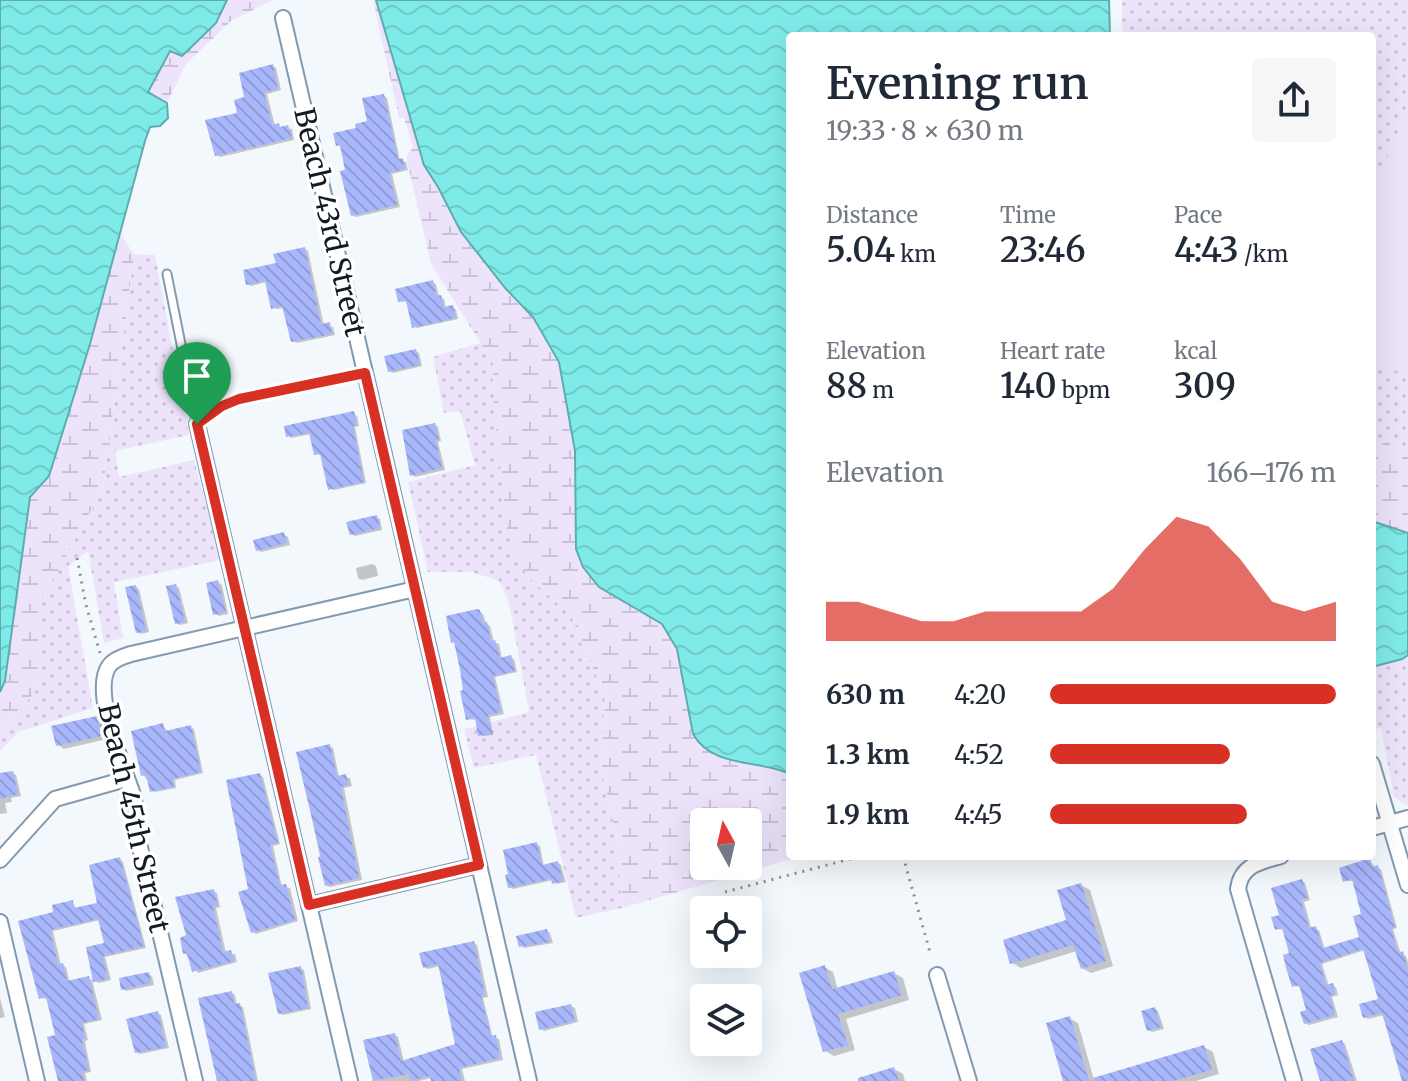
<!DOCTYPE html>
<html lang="en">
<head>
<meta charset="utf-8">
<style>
  body { margin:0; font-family:Merriweather,serif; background:#f6f6f7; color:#1f2937; height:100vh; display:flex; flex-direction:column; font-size:30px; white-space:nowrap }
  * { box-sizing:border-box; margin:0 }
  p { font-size:26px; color:#747a83 }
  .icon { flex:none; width:44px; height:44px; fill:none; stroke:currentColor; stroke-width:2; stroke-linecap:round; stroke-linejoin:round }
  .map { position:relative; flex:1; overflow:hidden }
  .details { position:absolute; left:786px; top:32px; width:590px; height:828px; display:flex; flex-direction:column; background:#fff; border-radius:8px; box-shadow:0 8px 32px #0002 }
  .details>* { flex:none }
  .needle { width:52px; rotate:352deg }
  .buttons { position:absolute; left:690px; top:808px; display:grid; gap:16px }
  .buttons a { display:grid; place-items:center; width:72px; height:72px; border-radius:8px; background:#fff; box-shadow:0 8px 32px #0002; font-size:40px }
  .pin { position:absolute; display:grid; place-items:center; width:68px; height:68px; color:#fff; margin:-82px -34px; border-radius:50% 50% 50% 0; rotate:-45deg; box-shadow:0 0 8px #0007 }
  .pin .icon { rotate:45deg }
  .round { display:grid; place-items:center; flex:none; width:84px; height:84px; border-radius:8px; background:#f6f6f7 }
  .overview { display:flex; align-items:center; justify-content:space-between; height:136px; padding:0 40px }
  h1 { font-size:44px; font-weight:600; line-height:60px }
  .stats { display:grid; grid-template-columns:repeat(3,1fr); gap:12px; height:136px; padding:8px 40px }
  .stats div { display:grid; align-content:center }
  .stats b { font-size:34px; font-weight:600 }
  .stats small { font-size:22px; font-weight:400 }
  .stats p { font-size:22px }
  .chart { height:224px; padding:16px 40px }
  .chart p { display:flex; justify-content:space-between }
  .chart svg { width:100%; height:144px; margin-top:8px; fill:#d93025; opacity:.7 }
  ul { padding:0 40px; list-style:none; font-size:26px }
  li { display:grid; grid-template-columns:128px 96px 1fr; align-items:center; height:60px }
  li i { height:20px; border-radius:10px; background:#d93025 }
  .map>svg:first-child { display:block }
  .green { fill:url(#green-dots) }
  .wetland { fill:url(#wetland-marsh); fill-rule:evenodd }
  .pitch { fill:#ede4fb }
  .water { fill:url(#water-waves); stroke:#5eadae; stroke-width:2 }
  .shadow { fill:#0003 }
  .building { fill:url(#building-back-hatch) }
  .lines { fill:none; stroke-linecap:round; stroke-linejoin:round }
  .lane-casing { stroke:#8399b0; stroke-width:11 }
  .street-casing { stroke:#8399b0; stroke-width:18 }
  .path { stroke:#888f95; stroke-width:3; stroke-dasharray:2 6; stroke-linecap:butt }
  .lane { stroke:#fff; stroke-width:7 }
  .street { stroke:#fff; stroke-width:14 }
  .route-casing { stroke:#fff; stroke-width:16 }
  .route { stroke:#d93025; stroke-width:10 }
  .labels { text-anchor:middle; stroke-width:7; stroke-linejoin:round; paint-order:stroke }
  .street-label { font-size:28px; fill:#121b23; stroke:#fff }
</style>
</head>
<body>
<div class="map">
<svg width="1408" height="1081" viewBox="0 0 1408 1081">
  <defs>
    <pattern id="green-dots" width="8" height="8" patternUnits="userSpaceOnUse" patternTransform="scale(2)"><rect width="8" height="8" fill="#ede4fb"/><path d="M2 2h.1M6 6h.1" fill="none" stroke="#cac3d7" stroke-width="1.8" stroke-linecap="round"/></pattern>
    <pattern id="wetland-marsh" width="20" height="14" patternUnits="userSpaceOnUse" patternTransform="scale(2)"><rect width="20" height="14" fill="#ede4fb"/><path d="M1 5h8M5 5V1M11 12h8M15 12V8" fill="none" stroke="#cac3d7"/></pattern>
    <pattern id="water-waves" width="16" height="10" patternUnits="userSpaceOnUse" patternTransform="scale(2)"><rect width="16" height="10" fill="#7febe9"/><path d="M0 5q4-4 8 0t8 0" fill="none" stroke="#6dc9c8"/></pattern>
    <pattern id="building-back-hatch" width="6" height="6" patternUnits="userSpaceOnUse" patternTransform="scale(2)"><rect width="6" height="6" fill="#a8b6fb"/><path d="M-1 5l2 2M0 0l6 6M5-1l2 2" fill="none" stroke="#909cd7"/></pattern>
  </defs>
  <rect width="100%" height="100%" fill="#f3f8fd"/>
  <g class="green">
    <path d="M1122,0H1408V533L1372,521V36H1126L1122,28Z"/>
    <path d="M134,254L155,255L189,435L115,451L119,477L194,460L221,560L114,582L123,638L104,643L88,551L68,566L93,708L18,732L0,751V734L37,689L39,603L103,489Z"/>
    <path d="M480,343L493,362L494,409L526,575L571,616L605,696L601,767L617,838L622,908L576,918L536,755L474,768L464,729L529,712L509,602L499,581L472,572H428L408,482L475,465L460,411L444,413L433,357Z"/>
    <path d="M1408,655V806L1394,797L1381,728L1372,730V667L1402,659Z"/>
  </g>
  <g class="wetland">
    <path d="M227,0H273L231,21L186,64L167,103L147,92L170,50L182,55L216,23Z"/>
    <path d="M373,0H376L424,165L438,187L461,232L506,289L533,317L559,362L575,451L576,549L599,587L662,624L677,649L693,734C713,769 758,759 790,774V856H802L622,908L617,838L601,767L605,696L571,616L526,575L507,530L494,409L493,363L431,264L406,157L413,147L404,118H399ZM704,822H748V866H704Z"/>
    <path d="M121,235L134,254L103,489L40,603L37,689L0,734V692L5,681L30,497L49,476Z"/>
    <path d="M1372,434L1408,455V533L1372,520Z"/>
  </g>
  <path class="pitch" d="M1408,119V375L1372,362V191L1403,120Z"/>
  <g class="water">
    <path d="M0,0H227L216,23L182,56L170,51L148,92L167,103L168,118L160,126L150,127L145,141L90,344L49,476L30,497L5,681L0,692Z"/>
    <path d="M376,0H1109L1110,36H790V774C759,759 713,769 693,734L677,649L662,624L599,587L583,567L576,549L575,451L559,362L533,317L506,289L461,232L438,187L424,165Z"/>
    <path d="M1372,521L1408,533V655L1402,659L1372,667Z"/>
  </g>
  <g class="shadow">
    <path d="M273,66L276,68L281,90L267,94L275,126L292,129L294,140L220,157L217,155L246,99Z"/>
    <path d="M384,96L387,98L400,161L406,162L408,170L392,174L400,207L356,217L352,215L347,171L341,147L338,145L369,123Z"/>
    <path d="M305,249L308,251L324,326L333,327L335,335L297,343L293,341L285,308L276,309L273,307L267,282L251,286L248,284Z"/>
    <path d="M432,282L436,284L439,297L444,299L446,308L456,309L458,319L417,328L414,326L408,302L400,301Z"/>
    <path d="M416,351L419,353L422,366L393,373L389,371Z"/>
    <path d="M353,414L357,416L359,426L355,427L366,483L334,490L330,488L323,455L315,454L311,434L291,438L288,436Z"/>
    <path d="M435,425L438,427L441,441L438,442L445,470L415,477L412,474Z"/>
    <path d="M376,517L380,519L382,530L355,536L351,534Z"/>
    <path d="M284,535L288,537L290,545L261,552L257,550Z"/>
    <path d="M372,564L376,566L378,576L362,580L358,578L356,568Z"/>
    <path d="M218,582L222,585L228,614L219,616L215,614Z"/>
    <path d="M176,586L179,588L188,623L180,625L176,623Z"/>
    <path d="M135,587L139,589L149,632L141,634L137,632Z"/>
    <path d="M480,612L483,614L486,623L490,626L494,642L499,644L502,659L511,657L514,659L517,672L495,677L504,714L490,717L493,735L483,736L480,734L477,720L468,719L457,644L453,642Z"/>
    <path d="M97,718L103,722L107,739L64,749L58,745Z"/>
    <path d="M163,726L168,732L190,727L194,729L203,773L175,780L176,788L155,792L143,774Z"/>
    <path d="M329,746L333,748L339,777L350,778L352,786L344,788L362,880L330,887L326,885L298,753Z"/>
    <path d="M13,773L16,775L21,796L11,798L12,802L5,803L7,813L0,814V775Z"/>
    <path d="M259,775L263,777L280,844L273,846L282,887L290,888L298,921L256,934L253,932L250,891Z"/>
    <path d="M536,844L540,846L544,867L558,863L561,865L566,882L557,884L553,880L513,889L510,887Z"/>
    <path d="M120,860L123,862L146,948L105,957L111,980L99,983L95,981L106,945L100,920L53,931L61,965L66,967L70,983L88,978L92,980L102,1020L84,1024L88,1040L85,1041L91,1072L85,1073L87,1081H60L57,1036L49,999L41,998L20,922L56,913L72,902L77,909L100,904Z"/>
    <path d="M1370,860L1375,868L1381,869L1397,928L1393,929L1401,954L1406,956L1408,962V1081H1404L1384,1015L1368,1019L1364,1017L1380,1000L1365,950L1322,964L1329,986L1336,987L1338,995L1332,997L1338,1017L1309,1025L1305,1023L1309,1011L1301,987L1294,986L1292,954L1285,930L1277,929L1302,881L1305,883L1310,900L1304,902L1312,930H1319L1325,950L1361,939L1363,915L1355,881H1345Z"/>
    <path d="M1081,885L1090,890L1113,966L1091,973L1082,968L1077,951L1021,968L1012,963L1069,921Z"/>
    <path d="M213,891L217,893L220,907L216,908L226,953L235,954L237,962L198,973L185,953L189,936Z"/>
    <path d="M547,931L550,933L553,943L524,948L521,946Z"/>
    <path d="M474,943L477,945L488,997L483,998L493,1038L499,1039L503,1060L462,1069L465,1081H432L431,1078L419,1081H375L366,1041L395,1035L398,1037L404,1062L458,1046L440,966L428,969L424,967Z"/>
    <path d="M824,967L833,972L838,990L894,973L903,978L909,1000L846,1019L855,1050L834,1056L825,1051Z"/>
    <path d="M300,968L304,970L311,1009L283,1015L279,1013Z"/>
    <path d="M148,974L152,976L154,985L126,991L123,989Z"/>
    <path d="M232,993L235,995L237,1005L243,1007L258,1081H219Z"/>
    <path d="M0,998L5,1017L0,1018Z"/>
    <path d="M571,1006L575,1008L578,1022L544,1031L541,1029Z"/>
    <path d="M1155,1009L1158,1011L1164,1029L1152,1032L1148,1030Z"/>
    <path d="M157,1013L161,1015L169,1048L140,1054L136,1052Z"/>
    <path d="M1069,1018L1078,1023L1094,1080L1204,1047L1213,1052L1219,1074L1196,1081H1065Z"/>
    <path d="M1342,1042L1345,1044L1357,1081H1322Z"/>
    <path d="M894,1069L903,1074L905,1081H874Z"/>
  </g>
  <g class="building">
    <path d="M273,64L278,89L264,92L272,125L279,123L280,127L288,125L292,138L215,156L205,120L237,113L234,100L244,97L239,73Z"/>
    <path d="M384,94L398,159L403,158L405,169L389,173L397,205L351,216L340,171L345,170L340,145L336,146L333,133L356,128L355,124L367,121L362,98Z"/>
    <path d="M305,247L321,324L330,322L332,334L291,342L282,306L271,309L265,281L246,285L243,270L276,263L273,254Z"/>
    <path d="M433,280L436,296L441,295L444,307L453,305L456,318L412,328L406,301L398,302L395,289Z"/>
    <path d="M416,349L420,365L388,372L384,356Z"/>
    <path d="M354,411L357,425L353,426L364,482L328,490L320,454L314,455L309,433L286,437L284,426Z"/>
    <path d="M435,423L439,440L436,441L442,468L410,476L402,430Z"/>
    <path d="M377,515L380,528L350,535L346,522Z"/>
    <path d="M284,532L287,543L256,551L253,540Z"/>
    <path d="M218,580L226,612L213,615L206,583Z"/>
    <path d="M176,584L185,622L175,624L166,586Z"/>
    <path d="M136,585L146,631L136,633L125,587Z"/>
    <path d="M477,609L480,610L483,623L487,622L491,641L495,640L500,658L511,655L515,671L493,676L501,712L488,715L491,734L478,736L475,718L466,720L460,691L463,690L460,670L454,642L451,643L446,616Z"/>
    <path d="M97,716L102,736L56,746L51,726Z"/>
    <path d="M163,723L165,731L191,725L201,772L172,779L174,787L150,792L146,775L141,776L131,731Z"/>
    <path d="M330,744L337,776L346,774L349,785L341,787L359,878L325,886L318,857L321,856L296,752Z"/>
    <path d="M13,771L18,794L0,799V773Z"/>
    <path d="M260,773L278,843L270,845L280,885L286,884L295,920L251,933L238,892L248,889L226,780Z"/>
    <path d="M537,842L542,865L558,861L563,881L552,884L551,879L508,888L505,875L508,874L503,850Z"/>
    <path d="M120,857L144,946L103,956L108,979L93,982L86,947L104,943L98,919L50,930L58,964L63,963L67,981L89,976L99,1019L82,1023L85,1039L82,1040L89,1070L82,1072L84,1081H58L47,1037L55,1035L46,997L39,999L18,921L53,912L52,905L73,900L74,908L97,903L89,865Z"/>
    <path d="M1370,858L1372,867L1378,865L1395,927L1391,928L1398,953L1403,951L1408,969V1081H1402L1382,1013L1363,1018L1359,1004L1378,999L1363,949L1320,963L1326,985L1333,983L1336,994L1330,996L1335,1015L1304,1024L1300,1012L1306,1010L1299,985L1292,987L1286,968L1283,955L1289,953L1282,928L1275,930L1271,917L1279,915L1271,888L1302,879L1308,898L1301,900L1309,928L1316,926L1323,948L1359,937L1353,916L1361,914L1352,879L1343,882L1339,868Z"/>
    <path d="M1081,883L1106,961L1081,969L1073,945L1010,964L1003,940L1066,920L1057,890Z"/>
    <path d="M214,889L218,906L213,907L223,952L231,950L234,961L192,972L187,953L183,954L180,938L186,935L175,897Z"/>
    <path d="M547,929L550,942L519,947L516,936Z"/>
    <path d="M474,941L485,995L481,996L491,1036L496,1035L500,1058L459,1068L462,1081H431L430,1076L411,1081L409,1074L373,1081L363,1040L395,1033L401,1061L455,1044L438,964L423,968L419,953Z"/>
    <path d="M825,965L832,989L894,971L902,995L838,1014L848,1045L823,1052L799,973Z"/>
    <path d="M301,966L308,1008L278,1014L268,973Z"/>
    <path d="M149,972L151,983L121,990L119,978Z"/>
    <path d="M232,991L234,1004L240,1003L256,1081H217L198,998Z"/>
    <path d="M571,1004L575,1021L539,1030L535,1012Z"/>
    <path d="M1155,1007L1161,1027L1147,1031L1141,1011Z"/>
    <path d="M158,1011L166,1047L135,1053L126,1019Z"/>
    <path d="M1070,1016L1080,1051L1089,1081H1063L1046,1023Z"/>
    <path d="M1342,1040L1354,1081H1320L1310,1049Z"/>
    <path d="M1204,1045L1212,1070L1173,1081H1094L1093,1078Z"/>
    <path d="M894,1067L899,1081H858V1078Z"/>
  </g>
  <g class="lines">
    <g class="lane-casing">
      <path id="lane" d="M167,274L197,424L222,406L239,399L365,373"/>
    </g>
    <g class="street-casing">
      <g id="street">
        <path d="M283,18L529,1081"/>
        <path d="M197,424L350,1081"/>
        <path d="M1372,764L1408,885"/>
        <path d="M1372,828L1408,818"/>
        <path d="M1281,856C1260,862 1241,865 1238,889L1294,1081"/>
        <path d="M0,860L55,799L126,779"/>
        <path d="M309,905L479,865"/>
        <path d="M0,922L37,1081"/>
        <path d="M937,975L969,1081"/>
        <path d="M195,1081L138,839C135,824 137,808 133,795C124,767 91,692 109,666C114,659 124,656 131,654L415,589"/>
      </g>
    </g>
    <g class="path">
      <path d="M77,558L86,605L100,653"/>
      <path d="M903,856L931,956"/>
      <path d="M725,892L861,856"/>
    </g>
    <use href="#lane" class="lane"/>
    <use href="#street" class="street"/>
  </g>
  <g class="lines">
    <g class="route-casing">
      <path id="route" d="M365,373L479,865L309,905L197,424L222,406L239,399Z"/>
    </g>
    <use href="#route" class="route"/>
  </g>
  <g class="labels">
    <g class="street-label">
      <text transform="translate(330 222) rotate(77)" y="10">Beach 43rd Street</text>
      <text transform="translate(134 818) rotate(77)" y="10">Beach 45th Street</text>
    </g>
  </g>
</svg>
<div class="buttons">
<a><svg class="needle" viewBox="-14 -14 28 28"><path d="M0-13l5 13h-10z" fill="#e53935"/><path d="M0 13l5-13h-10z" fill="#747a83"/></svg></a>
<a><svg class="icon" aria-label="locate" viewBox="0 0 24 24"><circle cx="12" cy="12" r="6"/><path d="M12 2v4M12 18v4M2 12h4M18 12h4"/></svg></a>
<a><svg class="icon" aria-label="layers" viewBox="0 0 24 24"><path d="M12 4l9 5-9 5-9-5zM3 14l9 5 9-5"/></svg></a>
</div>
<div class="pin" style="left:197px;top:424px;background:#1e9e55"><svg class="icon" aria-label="arrive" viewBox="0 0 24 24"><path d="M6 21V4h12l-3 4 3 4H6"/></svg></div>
<section class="details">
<div class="overview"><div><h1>Evening run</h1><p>19:33 · 8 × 630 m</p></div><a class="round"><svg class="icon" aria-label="share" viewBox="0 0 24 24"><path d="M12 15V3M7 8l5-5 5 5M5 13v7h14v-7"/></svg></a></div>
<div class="stats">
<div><p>Distance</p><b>5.04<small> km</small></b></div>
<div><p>Time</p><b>23:46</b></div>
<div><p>Pace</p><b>4:43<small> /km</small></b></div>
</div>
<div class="stats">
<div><p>Elevation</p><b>88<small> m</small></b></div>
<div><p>Heart rate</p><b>140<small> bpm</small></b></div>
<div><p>kcal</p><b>309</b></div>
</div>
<div class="chart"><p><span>Elevation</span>166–176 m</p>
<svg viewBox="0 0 160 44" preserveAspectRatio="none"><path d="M0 44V32L10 32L20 35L30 38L40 38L50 35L60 35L70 35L80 35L90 28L100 16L110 6L120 9L130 19L140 32L150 35L160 32V44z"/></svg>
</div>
<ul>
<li><b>630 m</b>4:20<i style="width:100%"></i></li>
<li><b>1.3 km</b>4:52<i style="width:63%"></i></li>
<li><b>1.9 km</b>4:45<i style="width:69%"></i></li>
</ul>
</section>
</div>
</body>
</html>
